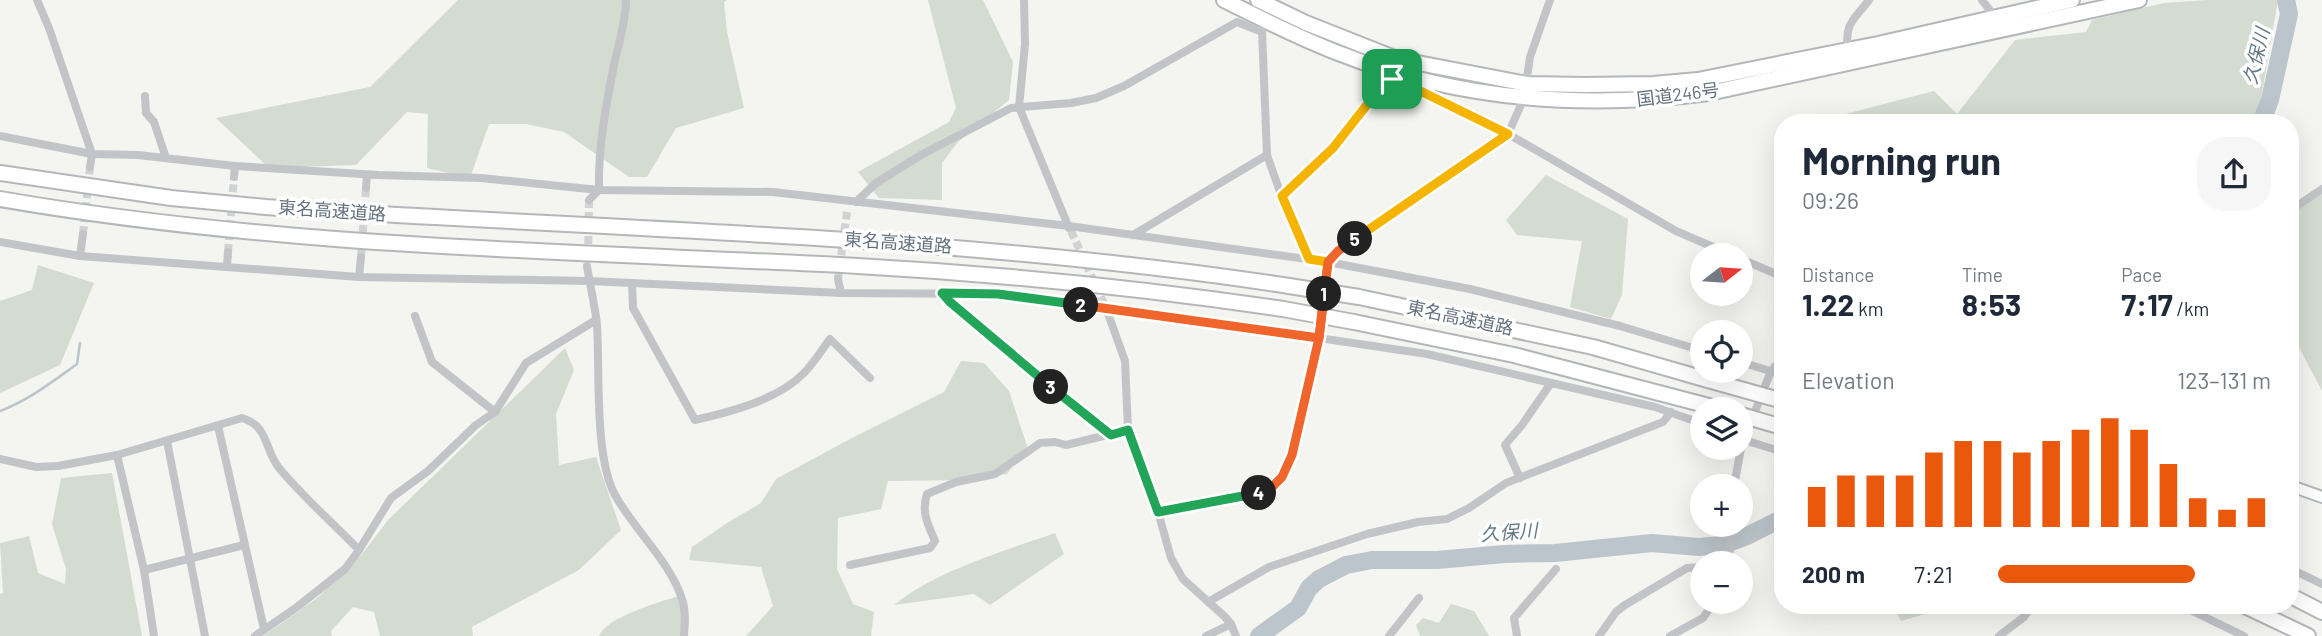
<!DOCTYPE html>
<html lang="en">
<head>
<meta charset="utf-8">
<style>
  body { margin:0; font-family:Barlow,"Noto Sans JP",sans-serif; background:#f6f6f7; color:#1f2937; height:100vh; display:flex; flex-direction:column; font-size:26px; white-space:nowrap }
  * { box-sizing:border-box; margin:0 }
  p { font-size:23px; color:#747a83 }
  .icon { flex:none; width:38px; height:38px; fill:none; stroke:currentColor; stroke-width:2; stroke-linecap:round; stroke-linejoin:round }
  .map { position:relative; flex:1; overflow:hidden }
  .details { position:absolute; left:1774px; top:114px; width:525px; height:500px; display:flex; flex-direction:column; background:#fff; border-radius:28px; box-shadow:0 7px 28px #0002 }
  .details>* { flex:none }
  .needle { width:46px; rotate:73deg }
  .buttons { position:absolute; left:1690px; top:243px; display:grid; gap:14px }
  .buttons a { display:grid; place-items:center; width:63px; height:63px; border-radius:50%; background:#fff; box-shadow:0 7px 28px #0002; font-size:35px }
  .pin { position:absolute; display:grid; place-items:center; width:60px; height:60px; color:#fff; margin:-30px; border-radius:14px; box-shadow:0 4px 10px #0006 }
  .km { position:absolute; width:35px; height:35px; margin:-18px; border-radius:50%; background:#222; color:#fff; font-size:19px; line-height:35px; text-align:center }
  .round { display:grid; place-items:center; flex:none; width:74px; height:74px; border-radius:28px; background:#f6f6f7 }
  .overview { display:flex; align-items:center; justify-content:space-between; height:119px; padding:0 28px }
  h1 { font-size:38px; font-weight:700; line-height:52px }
  .figures { display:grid; grid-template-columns:repeat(3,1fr); gap:10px; height:119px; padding:7px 28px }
  .figures div { display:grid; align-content:center }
  .figures b { font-size:30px; font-weight:700 }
  .figures small { font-size:19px; font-weight:400 }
  .figures p { font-size:19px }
  .chart { height:196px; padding:14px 28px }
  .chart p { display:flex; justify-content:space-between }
  .chart svg { width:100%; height:126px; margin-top:7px; stroke:#ea580c; stroke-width:6 }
  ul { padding:0 28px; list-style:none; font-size:23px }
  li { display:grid; grid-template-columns:112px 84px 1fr; align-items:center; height:52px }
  li i { height:18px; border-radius:9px; background:#ea580c }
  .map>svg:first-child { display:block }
  .green { fill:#d4dbd1 }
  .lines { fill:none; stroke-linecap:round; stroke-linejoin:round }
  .stream { stroke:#bcc5cb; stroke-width:2.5 }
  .river { stroke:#bcc5cb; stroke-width:18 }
  .street-tunnel { stroke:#d0d3d4; stroke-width:8; stroke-dasharray:8 4; stroke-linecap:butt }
  .secondary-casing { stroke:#b4b8bc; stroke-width:14 }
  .highway-casing { stroke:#b4b7ba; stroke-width:18 }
  .street { stroke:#c2c4c8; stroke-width:8 }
  .secondary { stroke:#fff; stroke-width:10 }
  .highway { stroke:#fff; stroke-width:14 }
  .highway-bridge-casing { stroke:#b4b7ba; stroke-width:18; stroke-linecap:butt }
  .highway-bridge { stroke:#fff; stroke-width:14 }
  .split-1-casing { stroke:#fff; stroke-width:14 }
  .split-2-casing { stroke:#fff; stroke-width:14 }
  .split-3-casing { stroke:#fff; stroke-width:14 }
  .split-4-casing { stroke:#fff; stroke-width:14 }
  .split-5-casing { stroke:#fff; stroke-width:14 }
  .split-6-casing { stroke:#fff; stroke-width:14 }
  .split-1 { stroke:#f5b400; stroke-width:9 }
  .split-2 { stroke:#f0652b; stroke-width:9 }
  .split-3 { stroke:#22a559; stroke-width:9 }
  .split-4 { stroke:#22a559; stroke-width:9 }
  .split-5 { stroke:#f0652b; stroke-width:9 }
  .split-6 { stroke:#f5b400; stroke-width:9 }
  .labels { text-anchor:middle; stroke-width:7; stroke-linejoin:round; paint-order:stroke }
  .street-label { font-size:18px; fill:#647180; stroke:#fff }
  .water-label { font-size:19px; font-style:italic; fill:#647985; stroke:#fff }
</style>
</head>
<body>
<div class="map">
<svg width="2322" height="636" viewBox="0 0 2322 636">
  <rect width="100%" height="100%" fill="#f4f4f0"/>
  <g class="green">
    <path d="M458,0H727L724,2L727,32L744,108L676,128L647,177H629L564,132L526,124H489L470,178L427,168L428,114L407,112L356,165L269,168L216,118L370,87Z"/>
    <path d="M928,0H983L1013,62L1009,100L958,142L942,163V200L879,198L858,172L949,122L956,108Z"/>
    <path d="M2207,0H2278L2257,122H1834L1838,116L1934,91L1957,114L2015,40L2086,32L2092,20L2164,3Z"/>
    <path d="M1546,175L1628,219L1622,295L1611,319L1570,307L1582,241L1517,235L1506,220Z"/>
    <path d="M2322,191V391L2291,332V211Z"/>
    <path d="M38,265L94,283L60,365L0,393V301L32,290Z"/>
    <path d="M565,348L574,370L556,414L559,465L596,457L621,530L579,570L472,627L473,636H380L374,612L353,607L331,631L332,636H263L316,599L362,554L388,520Z"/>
    <path d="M961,361L984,363L1009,391L1027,446L1007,474L969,480L888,481L881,509L838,518L837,569L853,604L874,612L871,636H746L773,606L761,567L689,560L692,547L727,523L761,503L776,479L850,439L944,392Z"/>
    <path d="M112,473L142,636H0V594L3,593L0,543L29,536L38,573L65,584L66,569L52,524L61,478Z"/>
    <path d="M1055,533L1064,554L990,605L974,594L894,605C933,572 1006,550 1055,533Z"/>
    <path d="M678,596L685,617L680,636H599C608,616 658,603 678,596Z"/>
    <path d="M1451,604L1474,611L1489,636H1420L1416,625L1423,618L1439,623Z"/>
    <path d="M1893,606H1952L1901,621Z"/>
  </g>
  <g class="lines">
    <path class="stream" d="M0,411C29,400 52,382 77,364L80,343"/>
    <g class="river">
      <path d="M2261,122L2270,100L2289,14L2286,0"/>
      <path d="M1259,636L1298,608L1309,588L1319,579L1346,565L1372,560H1437L1504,554L1555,553L1652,543L1699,547L1722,545L1745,537L1783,518"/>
    </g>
    <g class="street-tunnel">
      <path d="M1071,231L1106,308"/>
      <path d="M83,234L90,167"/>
      <path d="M228,252L234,177"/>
      <path d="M588,256L589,200"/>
      <path d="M361,257L366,188"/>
      <path d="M838,279L847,212"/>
    </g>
    <g class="secondary-casing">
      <path id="secondary" d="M2291,486L2322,497"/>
    </g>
    <g class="highway-casing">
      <g id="highway">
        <path d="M1224,0C1262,19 1301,39 1341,54C1458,100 1585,109 1709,93L2139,0"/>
        <path d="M1258,0L1306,23L1397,59L1527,84L1586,85L1653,84L1698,80L1878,44L2072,0"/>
        <path d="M0,173L171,198L266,207C607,230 950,234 1289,286"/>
        <path d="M0,199C283,248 572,251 858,266C1000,274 1142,288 1283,309"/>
        <path d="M1359,297L1593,347L1708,380"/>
        <path d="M1354,322L1514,355L1724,410"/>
        <path d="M2291,596L2322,612"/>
        <path d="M2245,606L2308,636"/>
      </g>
    </g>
    <g class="street">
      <path d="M37,0L49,28L92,154L90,167"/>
      <path d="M1024,0L1025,44L1019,107L1069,228"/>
      <path d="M1550,0L1530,57L1524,98L1508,134L1676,231L1734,256"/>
      <path d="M1982,0L1995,17"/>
      <path d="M1262,30L1267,155L1286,209L1309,259"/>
      <path d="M1848,50C1844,23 1854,20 1869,0"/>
      <path d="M145,96L146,113L154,122L166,158"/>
      <path d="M0,136L92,154L138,155L235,166L378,175L481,178L599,190L773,192L1069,226L1328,262L1470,289L1620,326L1703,351"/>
      <path d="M234,177L235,166"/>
      <path d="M366,188L367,175"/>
      <path d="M589,200L599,190C598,149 605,111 613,70C617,47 626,24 626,0"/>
      <path d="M856,202L876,183L921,155L1011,108L1071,103L1096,98L1124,86L1237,22L1262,32"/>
      <path d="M2291,210L2322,189"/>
      <path d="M1133,235L1267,155"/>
      <path d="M0,242L80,256L359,277L589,281L841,293L998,294L1258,329L1427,354L1655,407L1703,424"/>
      <path d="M80,256L83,234"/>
      <path d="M1741,259L1783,277"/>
      <path d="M227,266L228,252"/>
      <path d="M587,266C590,286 595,305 597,325C600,370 594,456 615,495C633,528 671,563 682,599C686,611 685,624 684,636"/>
      <path d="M359,277L361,257"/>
      <path d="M838,279L841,293"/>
      <path d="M632,283L633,308L695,420C730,412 777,400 803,374C813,364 821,351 830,339L870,378"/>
      <path d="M942,293L1005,349L1111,435"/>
      <path d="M1106,308L1125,361L1128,430L1155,501L1171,558L1183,579L1224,616L1231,624L1236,636"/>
      <path d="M415,316L432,362L495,412"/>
      <path d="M1741,362L1783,375"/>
      <path d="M218,426L264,629"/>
      <path d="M1741,439L1783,452"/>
      <path d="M167,441L205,636"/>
      <path d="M1741,447L1771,371L1783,357"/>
      <path d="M117,455L144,570L154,636"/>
      <path d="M0,459L36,467L58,466L117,455L242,418C269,426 264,449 279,468C303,497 333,523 359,550"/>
      <path d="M1520,478L1505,445L1522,425L1551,383"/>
      <path d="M1734,486L1741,448"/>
      <path d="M1158,512L1260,493L1272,487L1282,477L1292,455L1319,338L1328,262L1338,251L1508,134L1402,82L1388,78L1333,148L1282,196"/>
      <path d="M1729,564L1731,525"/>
      <path d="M850,565L930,548L935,541C928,525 921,512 927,494L956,482L995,474L1040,443L1055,442L1066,445L1128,430"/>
      <path d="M2291,569L2322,584"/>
      <path d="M144,570L244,545"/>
      <path d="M1208,602L1269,567L1367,534L1418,522L1447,519L1469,508L1506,483L1663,422L1671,412"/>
      <path d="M2182,606L2244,636"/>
      <path d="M255,636L297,607L345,569L359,550L391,498L428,471L476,425L495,412L526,363L596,320"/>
      <path d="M1206,636L1231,624"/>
      <path d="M1389,636L1419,598"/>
      <path d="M1517,636L1514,618L1556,569"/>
      <path d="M1599,636L1616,612L1625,605L1687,568L1703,567"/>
      <path d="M1670,636L1703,618L1714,602"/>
      <path d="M1999,636L2024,617L2032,606"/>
    </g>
    <use href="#secondary" class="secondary"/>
    <use href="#highway" class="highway"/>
    <g class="highway-bridge-casing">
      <g id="highway-bridge">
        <path d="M1289,286L1359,297"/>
        <path d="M1283,309L1354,322"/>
        <path d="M1708,380L1783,401"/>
        <path d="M1741,415L1782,427"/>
      </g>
    </g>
    <use href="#highway-bridge" class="highway-bridge"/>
  </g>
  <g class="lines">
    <g class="split-1-casing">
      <path id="split-1" d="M1324,294L1328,262L1309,259L1282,196L1333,148L1388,78L1392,79"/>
    </g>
    <g class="split-2-casing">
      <path id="split-2" d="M1081,305L1319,338L1324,294"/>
    </g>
    <g class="split-3-casing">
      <path id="split-3" d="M1051,387L950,302L942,293L998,294L1081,305"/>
    </g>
    <g class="split-4-casing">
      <path id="split-4" d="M1051,387L1111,435L1128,430L1158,512L1259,493"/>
    </g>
    <g class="split-5-casing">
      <path id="split-5" d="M1259,493L1272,487L1282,477L1292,455L1319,338L1328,262L1338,251L1355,239"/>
    </g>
    <g class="split-6-casing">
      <path id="split-6" d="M1355,239L1508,134L1402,82L1392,79"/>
    </g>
    <use href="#split-1" class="split-1"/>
    <use href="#split-2" class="split-2"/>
    <use href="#split-3" class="split-3"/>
    <use href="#split-4" class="split-4"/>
    <use href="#split-5" class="split-5"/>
    <use href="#split-6" class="split-6"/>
  </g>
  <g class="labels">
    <g class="street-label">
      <text transform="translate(1678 95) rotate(-7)" y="6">国道246号</text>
      <text transform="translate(332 211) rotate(4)" y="6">東名高速道路</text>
      <text transform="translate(898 243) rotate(4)" y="6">東名高速道路</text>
      <text transform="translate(1460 318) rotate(12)" y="6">東名高速道路</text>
    </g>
    <g class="water-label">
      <text transform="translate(2256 56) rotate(-76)" y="7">久保川</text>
      <text transform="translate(1509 532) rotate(-4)" y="7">久保川</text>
    </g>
  </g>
</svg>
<div class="buttons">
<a><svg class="needle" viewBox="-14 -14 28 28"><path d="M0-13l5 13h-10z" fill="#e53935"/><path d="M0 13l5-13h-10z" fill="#747a83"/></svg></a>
<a><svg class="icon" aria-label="locate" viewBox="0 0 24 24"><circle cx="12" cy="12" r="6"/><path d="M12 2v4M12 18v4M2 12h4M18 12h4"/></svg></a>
<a><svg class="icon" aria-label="layers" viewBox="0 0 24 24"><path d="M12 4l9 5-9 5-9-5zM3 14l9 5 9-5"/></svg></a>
<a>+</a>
<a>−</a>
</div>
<div class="pin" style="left:1392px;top:79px;background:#1e9e55"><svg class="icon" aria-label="arrive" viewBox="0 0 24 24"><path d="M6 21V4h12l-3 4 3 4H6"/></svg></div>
<b class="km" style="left:1324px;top:294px">1</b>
<b class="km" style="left:1081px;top:305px">2</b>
<b class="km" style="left:1051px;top:387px">3</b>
<b class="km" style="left:1259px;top:493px">4</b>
<b class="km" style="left:1355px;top:239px">5</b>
<section class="details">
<div class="overview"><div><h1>Morning run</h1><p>09:26</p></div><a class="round"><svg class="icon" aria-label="share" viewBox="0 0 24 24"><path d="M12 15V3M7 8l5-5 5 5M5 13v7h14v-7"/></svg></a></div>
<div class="figures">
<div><p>Distance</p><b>1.22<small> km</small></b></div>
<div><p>Time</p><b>8:53</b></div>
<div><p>Pace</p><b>7:17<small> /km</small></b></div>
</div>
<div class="chart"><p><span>Elevation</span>123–131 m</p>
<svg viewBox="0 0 160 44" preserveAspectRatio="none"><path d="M5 44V30M15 44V26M25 44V26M35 44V26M45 44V18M55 44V14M65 44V14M75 44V18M85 44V14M95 44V10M105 44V6M115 44V10M125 44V22M135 44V34M145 44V38M155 44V34"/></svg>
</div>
<ul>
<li><b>200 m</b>7:21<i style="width:72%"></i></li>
</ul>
</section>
</div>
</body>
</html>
